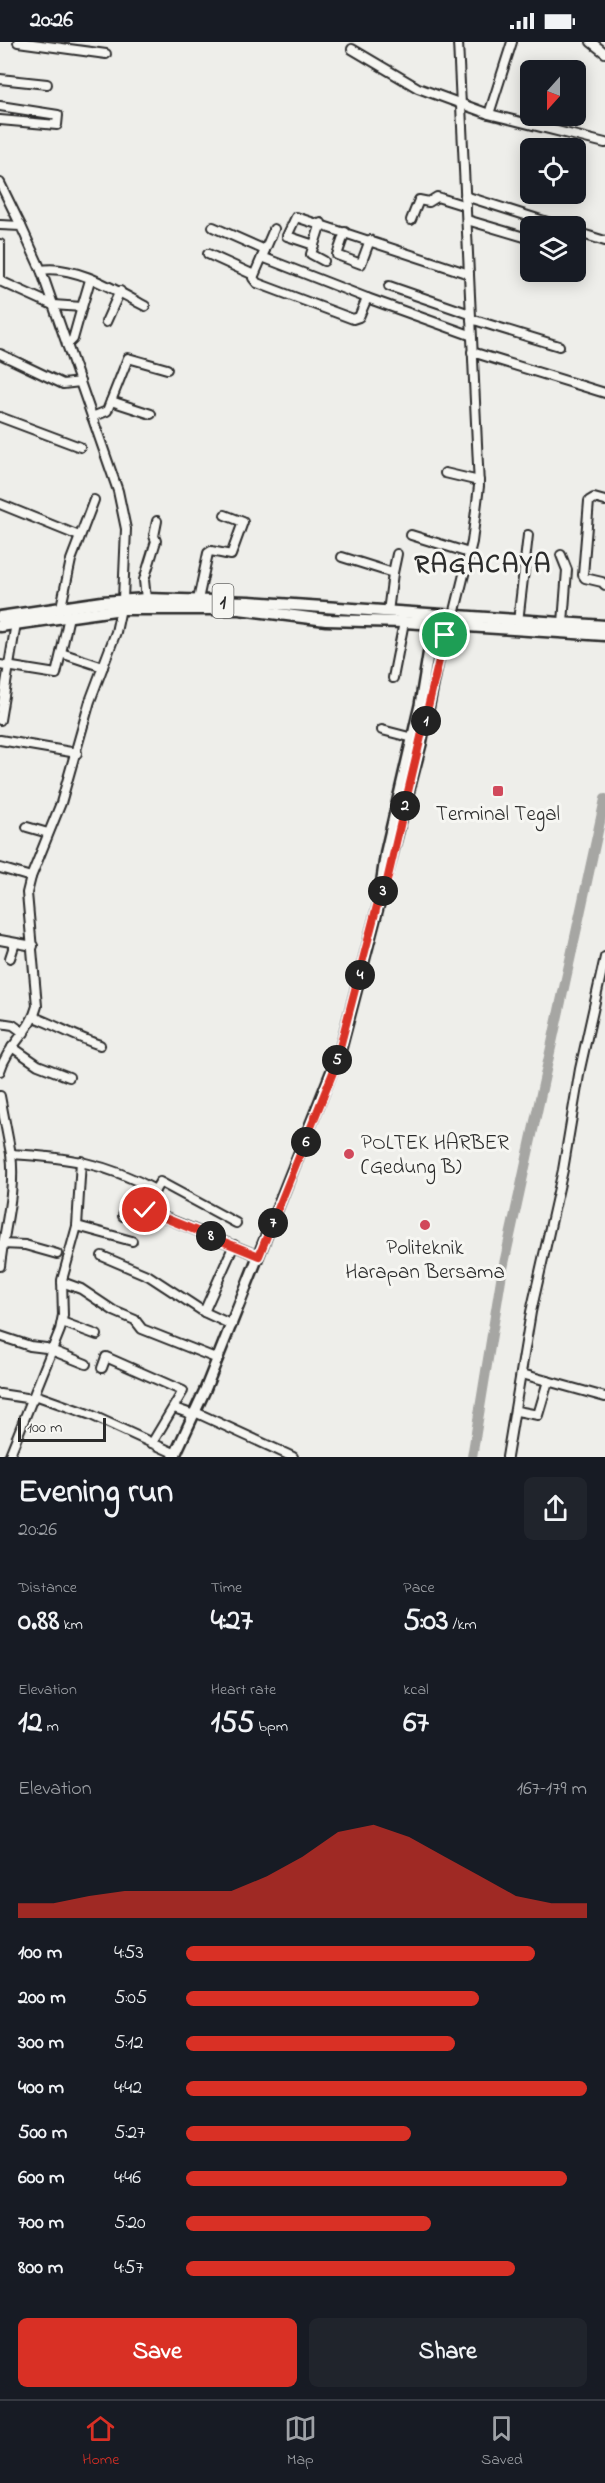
<!DOCTYPE html>
<html lang="en">
<head>
<meta charset="utf-8">
<style>
  body { margin:0; font-family:"Indie Flower",sans-serif; background:#20242c; color:#f1f3f6; height:100vh; display:flex; flex-direction:column; font-size:22px; white-space:nowrap }
  * { box-sizing:border-box; margin:0 }
  p { font-size:20px; color:#9ea1a6 }
  .icon { flex:none; width:33px; height:33px; fill:none; stroke:currentColor; stroke-width:2; stroke-linecap:round; stroke-linejoin:round }
  .map { position:relative; height:1415px; overflow:hidden }
  .side { display:flex; flex-direction:column; background:#171b24; flex:1 }
  .side>* { flex:none }
  .needle { width:39px; rotate:201deg }
  .controls { position:absolute; left:520px; top:18px; display:grid; gap:12px }
  .controls a { display:grid; place-items:center; width:66px; height:66px; border-radius:9px; background:#171b24; box-shadow:0 3px 15px #0003; font-size:30px }
  .scale { position:absolute; left:18px; bottom:15px; width:88px; box-sizing:border-box; padding-left:6px; border:3px solid #2b2b2b; border-top:0; font-size:16px; line-height:21px; white-space:nowrap; color:#2b2b2b; -webkit-text-stroke:4px #f6f6f2; paint-order:stroke }
  .pin { position:absolute; display:grid; place-items:center; width:51px; height:51px; color:#fff; margin:-26px; border:3px solid #fff; border-radius:50%; box-shadow:0 2px 6px #0007 }
  .km { position:absolute; width:30px; height:30px; margin:-15px; border-radius:50%; background:#222; color:#fff; font-size:16px; line-height:30px; text-align:center }
  .round { display:grid; place-items:center; flex:none; width:63px; height:63px; border-radius:9px; background:#20242c }
  .overview { display:flex; align-items:center; justify-content:space-between; height:102px; padding:0 18px }
  h1 { font-size:33px; font-weight:800; line-height:45px }
  .figures { display:grid; grid-template-columns:repeat(3,1fr); gap:9px; height:102px; padding:6px 18px }
  .figures div { display:grid; align-content:center }
  .figures b { font-size:30px; font-weight:800 }
  .figures small { font-size:16px; font-weight:400 }
  .figures p { font-size:16px }
  .chart { height:168px; padding:12px 18px }
  .chart p { display:flex; justify-content:space-between }
  .chart svg { width:100%; height:108px; margin-top:6px; fill:#d93025; opacity:.7 }
  .cta { display:flex; gap:12px; margin-top:auto; padding:12px 18px }
  .cta a { flex:1; height:69px; border-radius:9px; background:#d93025; color:#fff; font-size:24px; font-weight:800; line-height:69px; text-align:center }
  .cta a+a { background:#20242c; color:#f1f3f6 }
  ul { padding:0 18px; list-style:none; font-size:20px }
  li { display:grid; grid-template-columns:96px 72px 1fr; align-items:center; height:45px }
  li i { height:15px; border-radius:8px; background:#d93025 }
  .status { display:flex; justify-content:space-between; align-items:center; height:42px; padding:0 30px; background:#171b24; direction:ltr }
  .status svg { height:16px; fill:currentColor }
  .dock { display:flex; justify-content:space-around; align-items:center; height:84px; border-top:2px solid #363941; background:#171b24; font-size:16px; color:#9ea1a6 }
  .dock a { display:grid; justify-items:center; gap:3px }
  .dock .current { color:#d93025 }
  .map>svg:first-child { display:block }
  .lines { fill:none; stroke-linecap:round; stroke-linejoin:round }
  .stream { stroke:#757573; stroke-width:1.5 }
  .river { stroke:#a6a6a3; stroke-width:10 }
  .minor-casing { stroke:#2b2b2b; stroke-width:12 }
  .major-casing { stroke:#2b2b2b; stroke-width:14 }
  .highway-casing { stroke:#2b2b2b; stroke-width:15 }
  .minor { stroke:#f6f6f2; stroke-width:8 }
  .major { stroke:#f6f6f2; stroke-width:9 }
  .highway { stroke:#f6f6f2; stroke-width:10 }
  .route-casing { stroke:#fff; stroke-width:12 }
  .route { stroke:#d93025; stroke-width:8 }
  .poi-dot { fill:#d1495b; stroke:#f6f6f2; stroke-width:2 }
  .labels { text-anchor:middle; stroke-width:6; stroke-linejoin:round; paint-order:stroke }
  .shield { fill:#f6f6f2; stroke:#686867; stroke-width:1.5 }
  .shield-label { font-size:20px; font-weight:bold; fill:#2b2b2b }
  .poi-label { font-size:21px; fill:#2b2b2b; stroke:#f6f6f2 }
  .district-label { font-size:27px; font-weight:bold; letter-spacing:1.5px; fill:#2b2b2b; stroke:#f6f6f2 }
</style>
</head>
<body>
<div class="status"><b>20:26</b><svg viewBox="0 0 49 12"><path d="M0 12V9h3v3zM5 12V6h3v6zM10 12V3h3v9zM15 12V0h3v12zM26 1h20v11H26zM47 4h2v5h-2z"/></svg></div>
<div class="map">
<svg width="605" height="1415" viewBox="0 0 605 1415">
  <rect width="100%" height="100%" fill="#eeeeea"/>
  <filter id="ink" filterUnits="userSpaceOnUse"><feTurbulence type="fractalNoise" baseFrequency=".0167" numOctaves="2"/><feDisplacementMap in="SourceGraphic" scale="12" xChannelSelector="R" yChannelSelector="G"/><feConvolveMatrix kernelMatrix="1 2 1 2 8 2 1 2 1" color-interpolation-filters="sRGB"/></filter>
  <g filter="url(#ink)">
    <g class="lines">
      <g class="stream">
        <path d="M468,570L514,572"/>
        <path d="M570,576L584,577"/>
      </g>
      <path class="river" d="M472,1415L502,1231L605,757"/>
      <g class="minor-casing">
        <g id="minor">
          <path d="M18,0L106,12"/>
          <path d="M591,0L605,11"/>
          <path d="M352,7L418,46L489,72L605,101"/>
          <path d="M0,37L47,42"/>
          <path d="M0,64L58,73L57,83L0,78"/>
          <path d="M489,72L512,0"/>
          <path d="M0,141L21,184"/>
          <path d="M465,154L560,184"/>
          <path d="M411,178L419,158L429,160L437,155L466,164"/>
          <path d="M467,178L531,197"/>
          <path d="M321,181L311,212L324,219"/>
          <path d="M0,183L21,184L41,228L118,449L126,487L123,557L116,590L90,659L61,761L31,835L27,851L37,964C31,989 7,1004 0,1029"/>
          <path d="M213,185L265,208"/>
          <path d="M274,187L253,236L257,241L353,277L359,275L367,256L470,293"/>
          <path d="M345,190L337,213L361,222L370,198"/>
          <path d="M576,190L605,199"/>
          <path d="M0,202V235"/>
          <path d="M314,203L287,194L296,175L469,232"/>
          <path d="M208,212L254,233"/>
          <path d="M262,215L367,256"/>
          <path d="M41,228C74,222 117,249 145,264"/>
          <path d="M0,239L53,263L82,265L73,297L67,303"/>
          <path d="M389,244L470,272"/>
          <path d="M82,265L90,238"/>
          <path d="M471,277L559,304"/>
          <path d="M106,280L120,249"/>
          <path d="M472,310L605,351"/>
          <path d="M0,312L63,342L80,340"/>
          <path d="M111,359L151,372"/>
          <path d="M0,375L80,405"/>
          <path d="M92,375L107,369L128,316L167,327"/>
          <path d="M445,431L479,439"/>
          <path d="M605,459L594,456L589,459L583,533L585,536L602,540L605,543"/>
          <path d="M0,462L79,494"/>
          <path d="M411,493L469,511"/>
          <path d="M561,513L567,528L563,581"/>
          <path d="M342,515L393,531L388,570"/>
          <path d="M393,531L397,512"/>
          <path d="M146,557L144,538L156,499L154,494L157,479"/>
          <path d="M198,558L208,511L211,509L231,513L243,480L225,473"/>
          <path d="M61,565L71,518L94,458"/>
          <path d="M453,577L472,500L479,444L458,0"/>
          <path d="M518,580L528,493"/>
          <path d="M61,611L69,574"/>
          <path d="M0,623L56,632L61,611L103,625"/>
          <path d="M393,636L404,580"/>
          <path d="M0,678L16,581"/>
          <path d="M382,688L413,696"/>
          <path d="M0,698L77,711"/>
          <path d="M27,785L48,791"/>
          <path d="M0,826L31,835"/>
          <path d="M0,898L33,904"/>
          <path d="M10,916L15,901"/>
          <path d="M34,975C57,984 76,995 100,1003"/>
          <path d="M0,981L13,983L24,991"/>
          <path d="M12,1005L38,1023L69,1035"/>
          <path d="M0,1054L11,1112C65,1115 107,1121 155,1148L149,1169L259,1214"/>
          <path d="M155,1148L160,1140L236,1181"/>
          <path d="M123,1174L128,1163L149,1169"/>
          <path d="M77,1184L132,1199"/>
          <path d="M2,1202L25,1203L57,1212"/>
          <path d="M102,1214L149,1234L204,1270L234,1203"/>
          <path d="M0,1224C4,1186 16,1150 11,1112"/>
          <path d="M62,1240L81,1247L114,1269L135,1278L142,1287L218,1317"/>
          <path d="M204,1270L232,1283"/>
          <path d="M62,1280L97,1293"/>
          <path d="M0,1294L30,1304L46,1306L86,1322"/>
          <path d="M102,1326L106,1315L183,1349L152,1401"/>
          <path d="M522,1332L605,1355"/>
          <path d="M0,1352L33,1357"/>
          <path d="M35,1353L91,1373L176,1412"/>
          <path d="M174,1366L194,1373"/>
          <path d="M517,1369L538,1373L548,1339"/>
          <path d="M195,1370L293,1415"/>
          <path d="M9,1415L60,1288L63,1273L62,1238L77,1184L81,1119"/>
          <path d="M507,1415L531,1270L563,1128L580,1027L605,915"/>
        </g>
      </g>
      <g class="major-casing">
        <g id="major">
          <path d="M380,851L386,809L420,663L434,577"/>
          <path d="M174,1415L205,1348L341,1006L421,702L446,578"/>
        </g>
      </g>
      <g class="highway-casing">
        <g id="highway">
          <path d="M0,575L102,560L146,557L249,560L605,584"/>
          <path d="M0,584L122,567H239L326,578L404,580L605,593"/>
        </g>
      </g>
      <use href="#minor" class="minor"/>
      <use href="#major" class="major"/>
      <use href="#highway" class="highway"/>
    </g>
  </g>
  <g class="lines" filter="url(#ink)">
    <g class="route-casing">
      <path id="route" d="M145,1168L259,1214L334,1028L379,856L386,843L445,593"/>
    </g>
    <use href="#route" class="route"/>
  </g>
  <g class="poi-dot">
    <rect x="492" y="743" width="12" height="12" rx="3"/>
    <circle cx="349" cy="1112" r="6"/>
    <circle cx="425" cy="1183" r="6"/>
  </g>
  <g class="labels">
    <rect class="shield" x="212.5" y="542" width="21" height="34" rx="4.5"/>
    <g class="shield-label">
      <text x="223" y="566">1</text>
    </g>
    <g class="poi-label">
      <text x="498" y="778">Terminal Tegal</text>
      <text x="361" y="1107" text-anchor="start">POLTEK HARBER<tspan x="361" dy="24">(Gedung B)</tspan></text>
      <text x="425" y="1212">Politeknik<tspan x="425" dy="24">Harapan Bersama</tspan></text>
    </g>
    <g class="district-label">
      <text x="483" y="530">RAGACAYA</text>
    </g>
  </g>
</svg>
<div class="controls">
<a><svg class="needle" viewBox="-14 -14 28 28"><path d="M0-13l5 13h-10z" fill="#e53935"/><path d="M0 13l5-13h-10z" fill="#9ea1a6"/></svg></a>
<a><svg class="icon" aria-label="locate" viewBox="0 0 24 24"><circle cx="12" cy="12" r="6"/><path d="M12 2v4M12 18v4M2 12h4M18 12h4"/></svg></a>
<a><svg class="icon" aria-label="layers" viewBox="0 0 24 24"><path d="M12 4l9 5-9 5-9-5zM3 14l9 5 9-5"/></svg></a>
</div>
<div class="scale">100 m</div>
<div class="pin" style="left:445px;top:593px;background:#1e9e55"><svg class="icon" aria-label="arrive" viewBox="0 0 24 24"><path d="M6 21V4h12l-3 4 3 4H6"/></svg></div>
<div class="pin" style="left:145px;top:1168px;background:#d93025"><svg class="icon" aria-label="check" viewBox="0 0 24 24"><path d="M5 12l5 5 9-10"/></svg></div>
<b class="km" style="left:426px;top:679px">1</b>
<b class="km" style="left:405px;top:764px">2</b>
<b class="km" style="left:383px;top:849px">3</b>
<b class="km" style="left:360px;top:933px">4</b>
<b class="km" style="left:337px;top:1018px">5</b>
<b class="km" style="left:306px;top:1100px">6</b>
<b class="km" style="left:273px;top:1181px">7</b>
<b class="km" style="left:211px;top:1194px">8</b>
</div>
<section class="side">
<div class="overview"><div><h1>Evening run</h1><p>20:26</p></div><a class="round"><svg class="icon" aria-label="share" viewBox="0 0 24 24"><path d="M12 15V3M7 8l5-5 5 5M5 13v7h14v-7"/></svg></a></div>
<div class="figures">
<div><p>Distance</p><b>0.88<small> km</small></b></div>
<div><p>Time</p><b>4:27</b></div>
<div><p>Pace</p><b>5:03<small> /km</small></b></div>
</div>
<div class="figures">
<div><p>Elevation</p><b>12<small> m</small></b></div>
<div><p>Heart rate</p><b>155<small> bpm</small></b></div>
<div><p>kcal</p><b>67</b></div>
</div>
<div class="chart"><p><span>Elevation</span>167–179 m</p>
<svg viewBox="0 0 160 44" preserveAspectRatio="none"><path d="M0 44V38L10 38L20 35L30 33L40 33L50 33L60 33L70 27L80 19L90 9L100 6L110 11L120 19L130 27L140 35L150 38L160 38V44z"/></svg>
</div>
<ul>
<li><b>100 m</b>4:53<i style="width:87%"></i></li>
<li><b>200 m</b>5:05<i style="width:73%"></i></li>
<li><b>300 m</b>5:12<i style="width:67%"></i></li>
<li><b>400 m</b>4:42<i style="width:100%"></i></li>
<li><b>500 m</b>5:27<i style="width:56%"></i></li>
<li><b>600 m</b>4:46<i style="width:95%"></i></li>
<li><b>700 m</b>5:20<i style="width:61%"></i></li>
<li><b>800 m</b>4:57<i style="width:82%"></i></li>
</ul>
<div class="cta"><a>Save</a><a>Share</a></div>
</section>
<nav class="dock">
<a class="current"><svg class="icon" aria-label="home" viewBox="0 0 24 24"><path d="M3 11l9-7 9 7M6 9v11h12V9"/></svg>Home</a>
<a><svg class="icon" aria-label="map" viewBox="0 0 24 24"><path d="M3 6l6-2 6 2 6-2v14l-6 2-6-2-6 2zM9 4v14M15 6v14"/></svg>Map</a>
<a><svg class="icon" aria-label="saved" viewBox="0 0 24 24"><path d="M7 4h10v16l-5-4-5 4z"/></svg>Saved</a>
</nav>
</body>
</html>
